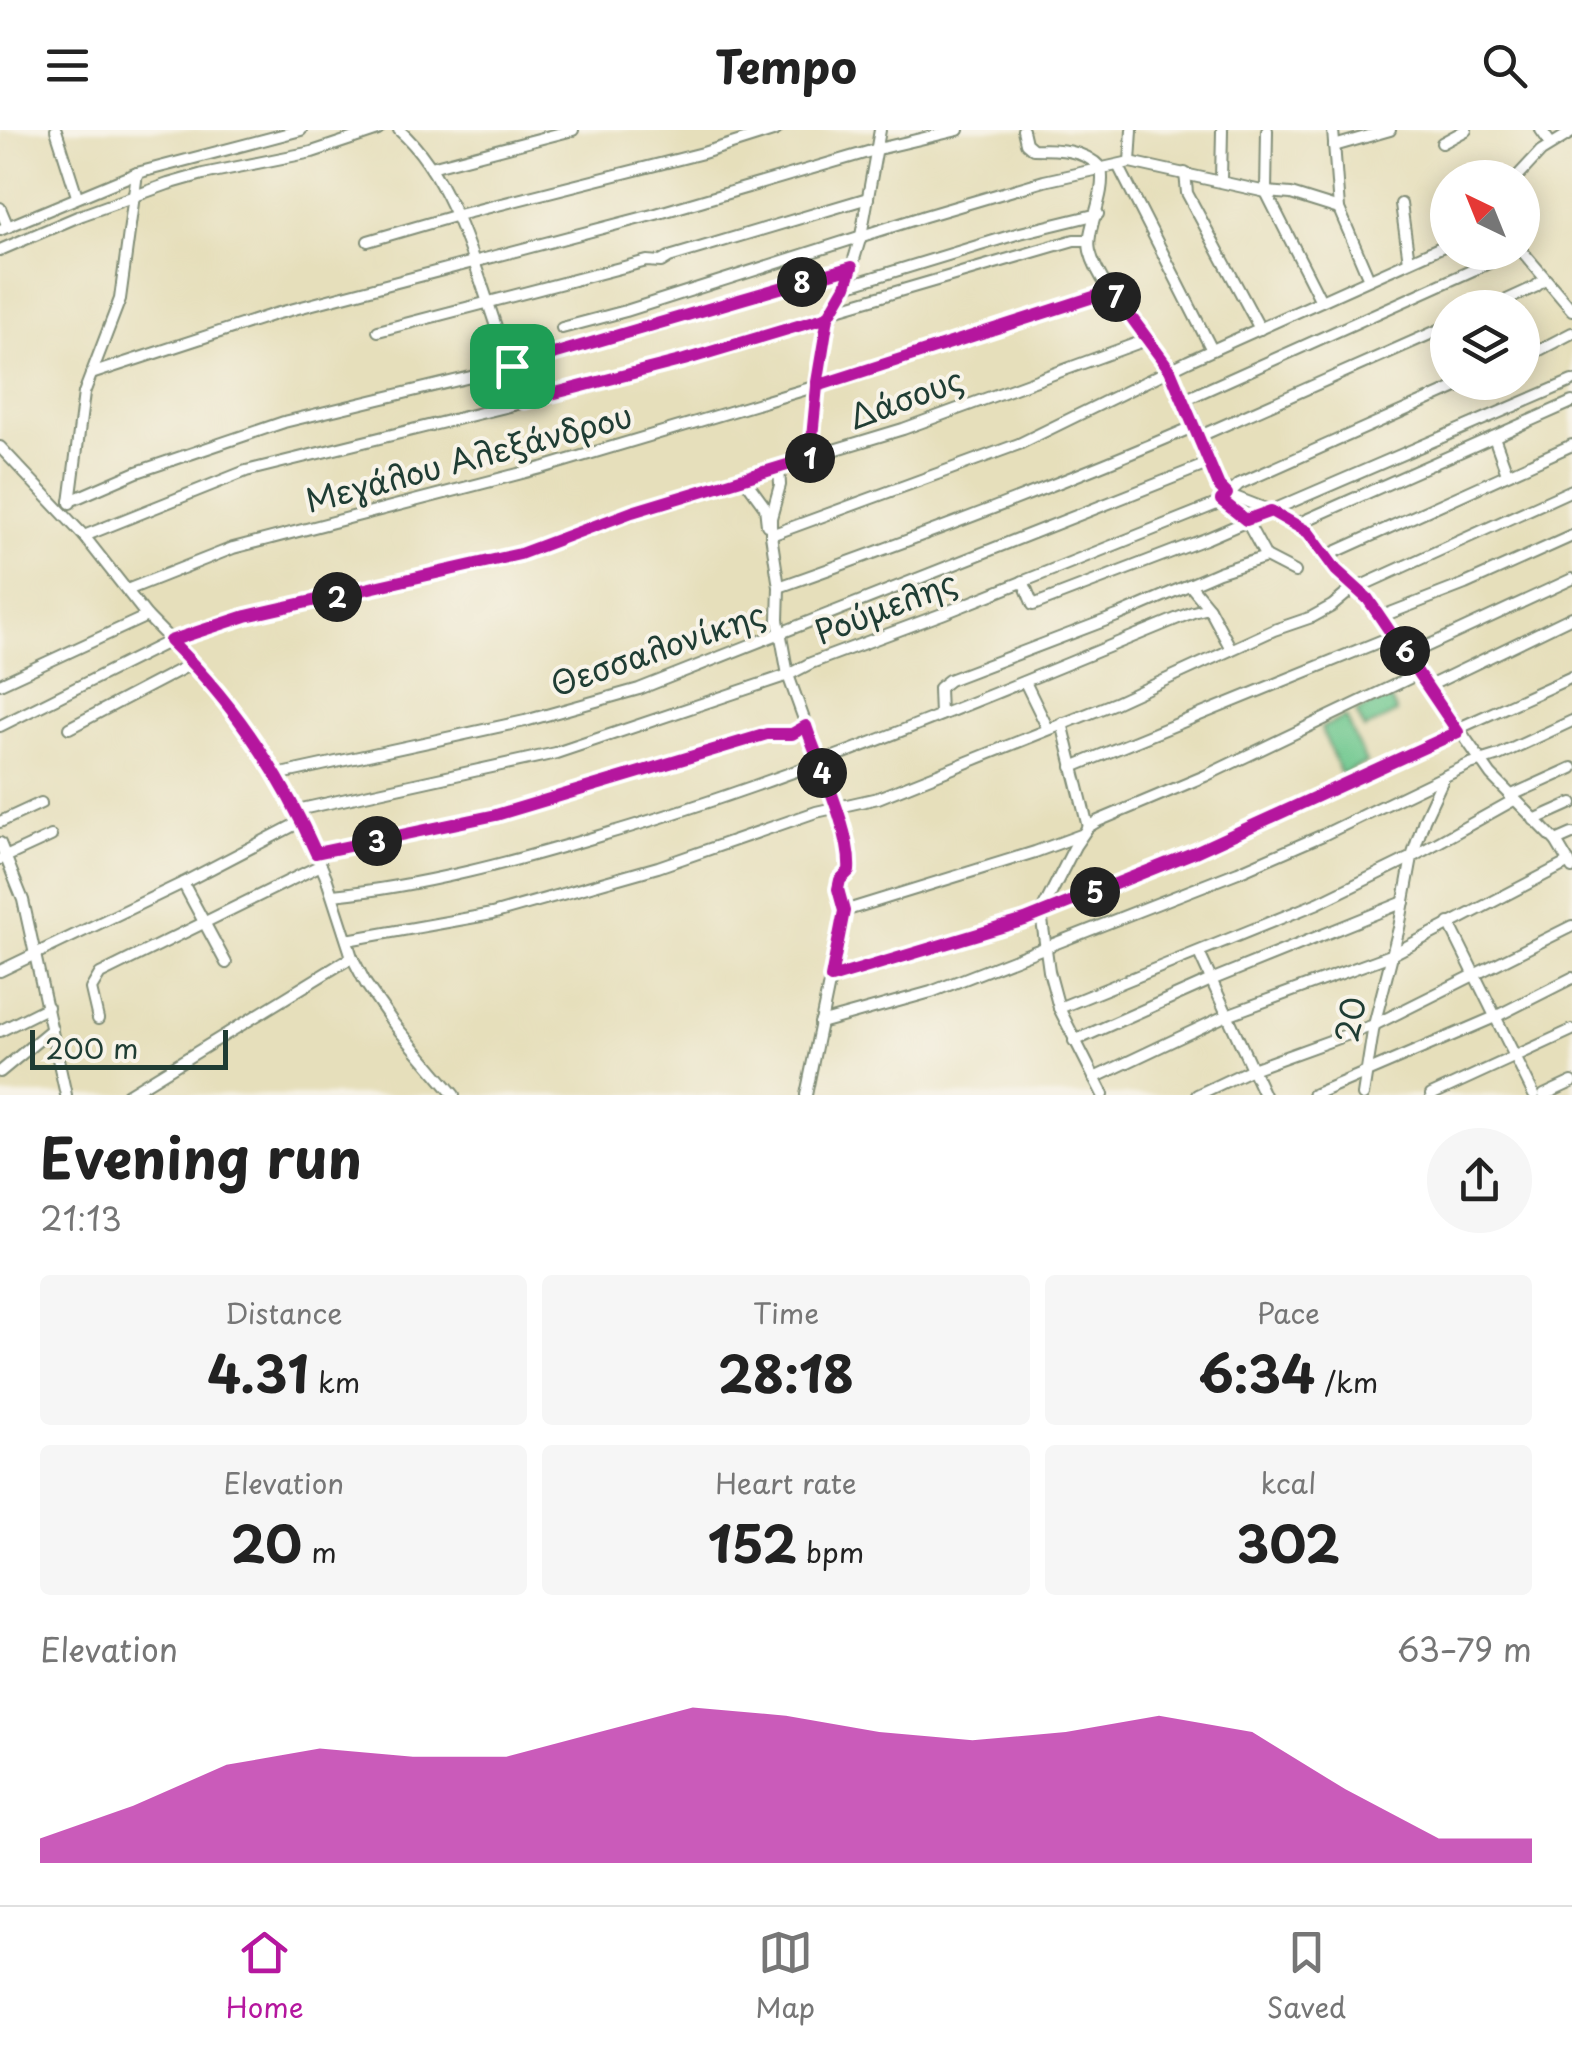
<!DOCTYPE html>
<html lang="en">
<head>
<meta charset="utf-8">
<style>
  body { margin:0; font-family:"Playpen Sans",sans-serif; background:#f6f6f6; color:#222; height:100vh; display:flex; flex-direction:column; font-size:38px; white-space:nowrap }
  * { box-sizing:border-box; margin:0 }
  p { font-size:32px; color:#767676 }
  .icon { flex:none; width:55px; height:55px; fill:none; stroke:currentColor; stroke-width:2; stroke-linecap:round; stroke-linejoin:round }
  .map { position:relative; height:965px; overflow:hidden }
  .panel { display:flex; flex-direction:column; background:#fff; flex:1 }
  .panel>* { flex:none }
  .needle { width:65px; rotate:317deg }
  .fabs { position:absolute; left:1430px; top:30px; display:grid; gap:20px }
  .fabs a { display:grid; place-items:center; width:110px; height:110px; border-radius:50%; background:#fff; box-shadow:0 5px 25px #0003; font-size:50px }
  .scale { position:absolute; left:30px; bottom:25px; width:198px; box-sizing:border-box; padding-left:10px; border:5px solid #1f3d34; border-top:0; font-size:28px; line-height:35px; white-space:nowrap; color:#1f3d34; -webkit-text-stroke:8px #f7f3e8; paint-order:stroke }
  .pin { position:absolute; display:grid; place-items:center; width:85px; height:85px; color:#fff; margin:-42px; border-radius:20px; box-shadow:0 5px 15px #0006 }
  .km { position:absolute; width:50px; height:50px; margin:-25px; border-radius:50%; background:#222; color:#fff; font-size:28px; line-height:50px; text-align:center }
  .round { display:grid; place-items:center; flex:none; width:105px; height:105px; border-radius:52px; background:#f6f6f6 }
  .summary { display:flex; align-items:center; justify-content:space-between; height:170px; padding:0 40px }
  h1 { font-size:55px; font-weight:700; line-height:75px }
  .figures { display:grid; grid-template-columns:repeat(3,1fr); gap:15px; height:170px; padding:10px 40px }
  .figures div { display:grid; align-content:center; border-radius:10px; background:#f6f6f6; text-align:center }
  .figures b { font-size:50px; font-weight:700 }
  .figures small { font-size:28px; font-weight:400 }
  .figures p { font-size:28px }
  .chart { height:280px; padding:20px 40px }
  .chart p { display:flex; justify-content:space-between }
  .chart svg { width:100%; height:180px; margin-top:10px; fill:#b5179e; opacity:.7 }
  header { display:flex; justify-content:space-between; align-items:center; height:130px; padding:0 40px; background:#fff; font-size:45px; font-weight:700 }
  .dock { display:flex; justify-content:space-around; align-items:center; height:140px; border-top:2px solid #e0e0e0; background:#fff; font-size:28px; color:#767676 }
  .dock a { display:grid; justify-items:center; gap:5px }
  .dock .current { color:#b5179e }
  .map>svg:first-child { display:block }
  .green { fill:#6fc88f; stroke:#478262; stroke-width:2.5 }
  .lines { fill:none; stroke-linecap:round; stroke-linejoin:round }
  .minor-casing { stroke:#828e78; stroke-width:14 }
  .minor { stroke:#fff; stroke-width:10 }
  .route-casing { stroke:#fff; stroke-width:20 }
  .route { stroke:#b5179e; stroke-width:12 }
  .labels { text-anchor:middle; stroke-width:8; stroke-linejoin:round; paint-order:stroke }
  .street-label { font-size:32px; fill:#1f3d34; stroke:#f7f3e8 }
</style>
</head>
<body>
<header><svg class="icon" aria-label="menu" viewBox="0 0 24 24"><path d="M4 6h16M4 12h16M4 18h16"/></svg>Tempo<svg class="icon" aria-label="search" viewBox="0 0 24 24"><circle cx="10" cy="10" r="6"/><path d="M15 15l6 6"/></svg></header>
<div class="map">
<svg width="1572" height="965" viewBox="0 0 1572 965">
  <rect width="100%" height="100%" fill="#f7f3e8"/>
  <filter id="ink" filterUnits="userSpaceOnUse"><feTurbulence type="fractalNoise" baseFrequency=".01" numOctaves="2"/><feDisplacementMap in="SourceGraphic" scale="20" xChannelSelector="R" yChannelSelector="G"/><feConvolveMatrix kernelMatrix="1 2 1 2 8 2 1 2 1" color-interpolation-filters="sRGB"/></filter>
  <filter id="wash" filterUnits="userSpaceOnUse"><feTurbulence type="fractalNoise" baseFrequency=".0048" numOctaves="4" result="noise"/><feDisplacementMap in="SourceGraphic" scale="40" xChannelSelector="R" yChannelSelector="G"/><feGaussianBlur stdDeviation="2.25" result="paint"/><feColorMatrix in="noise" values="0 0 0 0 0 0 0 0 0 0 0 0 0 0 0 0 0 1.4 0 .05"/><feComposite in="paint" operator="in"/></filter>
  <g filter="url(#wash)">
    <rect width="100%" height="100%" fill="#e6dfbb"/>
    <g class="green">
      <path d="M1389,566L1397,583L1364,599L1356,582Z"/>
      <path d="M1346,587L1366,633L1341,644L1321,598Z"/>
    </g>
  </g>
  <g filter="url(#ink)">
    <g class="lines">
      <g class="minor-casing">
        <g id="minor">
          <path d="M56,0L77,66"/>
          <path d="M399,0C454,48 478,147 502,214C509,233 518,251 524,271"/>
          <path d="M1023,0L1026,13L1033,19C1057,19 1084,19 1101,38C1107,66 1085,99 1090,121C1099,159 1150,208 1171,243C1192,277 1204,319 1219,356L1227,364L1271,381L1308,402L1336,441L1368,469L1491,645L1556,711L1572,738"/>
          <path d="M1267,0L1266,62L1321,171"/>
          <path d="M1333,0L1339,79L1369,149"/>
          <path d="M1541,0L1551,14"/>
          <path d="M1442,13L1466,0"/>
          <path d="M1334,16L1390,0"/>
          <path d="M1130,32L1132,0"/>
          <path d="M1118,35L1212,220"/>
          <path d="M431,37L573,0"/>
          <path d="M1185,43L1187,63L1260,199"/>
          <path d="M1516,48L1541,21L1572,2"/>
          <path d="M1221,50L1222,0"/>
          <path d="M1401,74L1409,131"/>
          <path d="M0,78L8,97"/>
          <path d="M0,100L137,43L301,0"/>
          <path d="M368,111L454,86L703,23L776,0"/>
          <path d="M0,120L82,85L168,54L203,44L312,22L378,0"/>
          <path d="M1522,121L1572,180"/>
          <path d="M846,156L1020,103L1098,84"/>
          <path d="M1489,178L1535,157L1545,149"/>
          <path d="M834,180L1074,110H1089"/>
          <path d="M562,198L626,181L925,86L1044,51L1130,32L1266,62L1291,64L1339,79"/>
          <path d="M378,201L647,131L661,132L669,127L868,68"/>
          <path d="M1522,229L1572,203"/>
          <path d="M91,244L275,184L656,84L878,19L958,0"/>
          <path d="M1184,270L1513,122"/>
          <path d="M1200,306L1448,196"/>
          <path d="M1494,307L1507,343"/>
          <path d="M0,317L84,406L147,486L202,542L253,608L302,691L326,747L352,827L366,854L394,894L454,965"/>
          <path d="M811,328L817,256L828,187L846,156L861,106L880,0"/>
          <path d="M779,336L780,355L771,388V405L779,457L778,490L788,545L845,703L850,729L849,741C835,754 839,763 844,781L806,965"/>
          <path d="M743,347L765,377L767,395"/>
          <path d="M70,371L137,342L284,292L512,237L852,137"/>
          <path d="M1221,371L1246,390L1266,427L1295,442"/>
          <path d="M70,373L84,263L120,169L137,43"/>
          <path d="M1297,394L1572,272"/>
          <path d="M771,405L1019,314L1188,231L1448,114"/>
          <path d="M84,406L246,341L594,255L828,187"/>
          <path d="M1324,427L1572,315"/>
          <path d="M1023,451L1033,475L1208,408L1572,251"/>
          <path d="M1190,455L1209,478"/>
          <path d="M779,457C920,407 1059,355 1195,296"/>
          <path d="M127,460L233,418L545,337L817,256L1112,161"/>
          <path d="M1380,487L1465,454L1572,406"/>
          <path d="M1408,525L1572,449"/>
          <path d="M1025,552L1048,599"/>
          <path d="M0,554L147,486"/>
          <path d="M1429,556L1572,487"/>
          <path d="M940,585L939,558L949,550L1117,486L1219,442L1266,427"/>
          <path d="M1062,593L1088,697"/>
          <path d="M0,596L170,511L246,486L520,424L632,381L903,299L1146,210"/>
          <path d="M69,598L193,533"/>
          <path d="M1457,599L1572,547"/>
          <path d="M1072,637L1393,506"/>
          <path d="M276,645L525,591L639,559L1210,333"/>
          <path d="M1510,666L1572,638"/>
          <path d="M297,680L556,623L788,545L811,533L942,484L1219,373L1239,354L1468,252"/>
          <path d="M1534,690L1572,673"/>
          <path d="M0,692L41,673"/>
          <path d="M1556,711L1572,704"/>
          <path d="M0,713L23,770L66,965"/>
          <path d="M316,723L496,685L767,604L792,603L806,596"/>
          <path d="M1,729L51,706"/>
          <path d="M183,753L226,833"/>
          <path d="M333,765C423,756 512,732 599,706C803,647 997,562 1193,482L1209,478L1231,519"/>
          <path d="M844,781L1035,722L1081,705"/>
          <path d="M1449,793L1534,965"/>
          <path d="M347,810L492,784L658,737L816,682L878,668L1115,573L1274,500L1312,487L1332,476L1350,461L1572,360"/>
          <path d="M1199,823L1264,965"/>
          <path d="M0,841L183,753L302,691"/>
          <path d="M831,847L1025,790L1195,723L1458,602"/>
          <path d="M1059,878L1318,773L1412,727L1514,670"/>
          <path d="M98,889L91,859L100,844L321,735"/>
          <path d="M820,893L931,862L1238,742L1323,705L1470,634L1499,625L1572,591"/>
          <path d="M0,901L48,877"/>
          <path d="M1074,911L1211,850L1404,772"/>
          <path d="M0,942L52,899"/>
          <path d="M1094,948L1227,885L1391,825L1569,732"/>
          <path d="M127,965L352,827"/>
          <path d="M1103,965L1059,878L1049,841L1041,783L1075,716L1088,697L1098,691L1205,646L1420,543"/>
          <path d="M1197,965L1252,939L1374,895L1572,796"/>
          <path d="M1313,965L1495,887L1572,848"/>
          <path d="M1363,965L1374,895L1399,798L1412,727L1424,690L1444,647"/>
          <path d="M1431,965L1572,900"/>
          <path d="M1544,965L1572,952"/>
        </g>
      </g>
      <use href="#minor" class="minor"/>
    </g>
  </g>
  <g class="lines" filter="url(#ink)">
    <g class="route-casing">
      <path id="route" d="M512,236L524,271L684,230L828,187L817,256L810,328L632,382L520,424L246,486L170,511C233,572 281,644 316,723L496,685L767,604H792L806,596C819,635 852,702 849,741L840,750L838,759L844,781L831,848L1025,790L1195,722L1458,602L1368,469L1336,440L1308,402L1271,381L1246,390L1221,370L1227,364L1219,356L1170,240L1112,161L817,256V252L828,187L846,156L852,137L512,236"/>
    </g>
    <use href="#route" class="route"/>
  </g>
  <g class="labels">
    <g class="street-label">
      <text transform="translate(906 269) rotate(-20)" y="11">Δάσους</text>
      <text transform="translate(469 329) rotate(-15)" y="11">Μεγάλου Αλεξάνδρου</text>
      <text transform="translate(886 478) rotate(-21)" y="11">Ρούμελης</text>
      <text transform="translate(658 520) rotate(-19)" y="11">Θεσσαλονίκης</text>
      <text transform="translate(1351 890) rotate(-79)" y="11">20</text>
    </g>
  </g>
</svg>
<div class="fabs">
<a><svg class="needle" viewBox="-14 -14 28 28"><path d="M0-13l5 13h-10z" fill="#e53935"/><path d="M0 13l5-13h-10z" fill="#767676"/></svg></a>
<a><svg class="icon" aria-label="layers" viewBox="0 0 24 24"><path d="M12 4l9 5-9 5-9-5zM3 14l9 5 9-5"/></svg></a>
</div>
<div class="scale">200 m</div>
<div class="pin" style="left:512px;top:236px;background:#1e9e55"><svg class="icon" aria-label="arrive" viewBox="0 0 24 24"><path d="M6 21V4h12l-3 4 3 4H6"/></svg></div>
<b class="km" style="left:810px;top:328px">1</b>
<b class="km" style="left:337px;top:467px">2</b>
<b class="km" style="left:377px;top:711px">3</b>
<b class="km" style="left:822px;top:643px">4</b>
<b class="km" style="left:1095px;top:762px">5</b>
<b class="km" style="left:1405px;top:521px">6</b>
<b class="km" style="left:1116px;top:167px">7</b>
<b class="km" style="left:802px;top:152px">8</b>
</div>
<section class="panel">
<div class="summary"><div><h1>Evening run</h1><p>21:13</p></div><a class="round"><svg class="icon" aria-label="share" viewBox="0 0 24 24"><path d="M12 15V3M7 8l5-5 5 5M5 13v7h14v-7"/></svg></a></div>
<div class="figures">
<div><p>Distance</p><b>4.31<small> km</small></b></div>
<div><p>Time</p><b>28:18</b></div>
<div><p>Pace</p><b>6:34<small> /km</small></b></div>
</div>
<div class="figures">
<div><p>Elevation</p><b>20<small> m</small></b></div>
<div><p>Heart rate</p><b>152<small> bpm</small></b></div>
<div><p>kcal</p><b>302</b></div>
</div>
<div class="chart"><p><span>Elevation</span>63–79 m</p>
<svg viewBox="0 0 160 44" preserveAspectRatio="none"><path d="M0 44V38L10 30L20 20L30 16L40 18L50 18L60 12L70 6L80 8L90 12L100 14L110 12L120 8L130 12L140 26L150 38L160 38V44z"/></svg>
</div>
</section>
<nav class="dock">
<a class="current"><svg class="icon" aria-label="home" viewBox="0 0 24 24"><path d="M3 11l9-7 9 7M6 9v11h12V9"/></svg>Home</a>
<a><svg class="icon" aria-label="map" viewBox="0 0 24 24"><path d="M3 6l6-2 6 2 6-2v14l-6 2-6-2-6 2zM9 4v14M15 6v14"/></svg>Map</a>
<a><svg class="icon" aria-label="saved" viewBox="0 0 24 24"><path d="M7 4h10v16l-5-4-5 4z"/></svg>Saved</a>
</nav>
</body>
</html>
